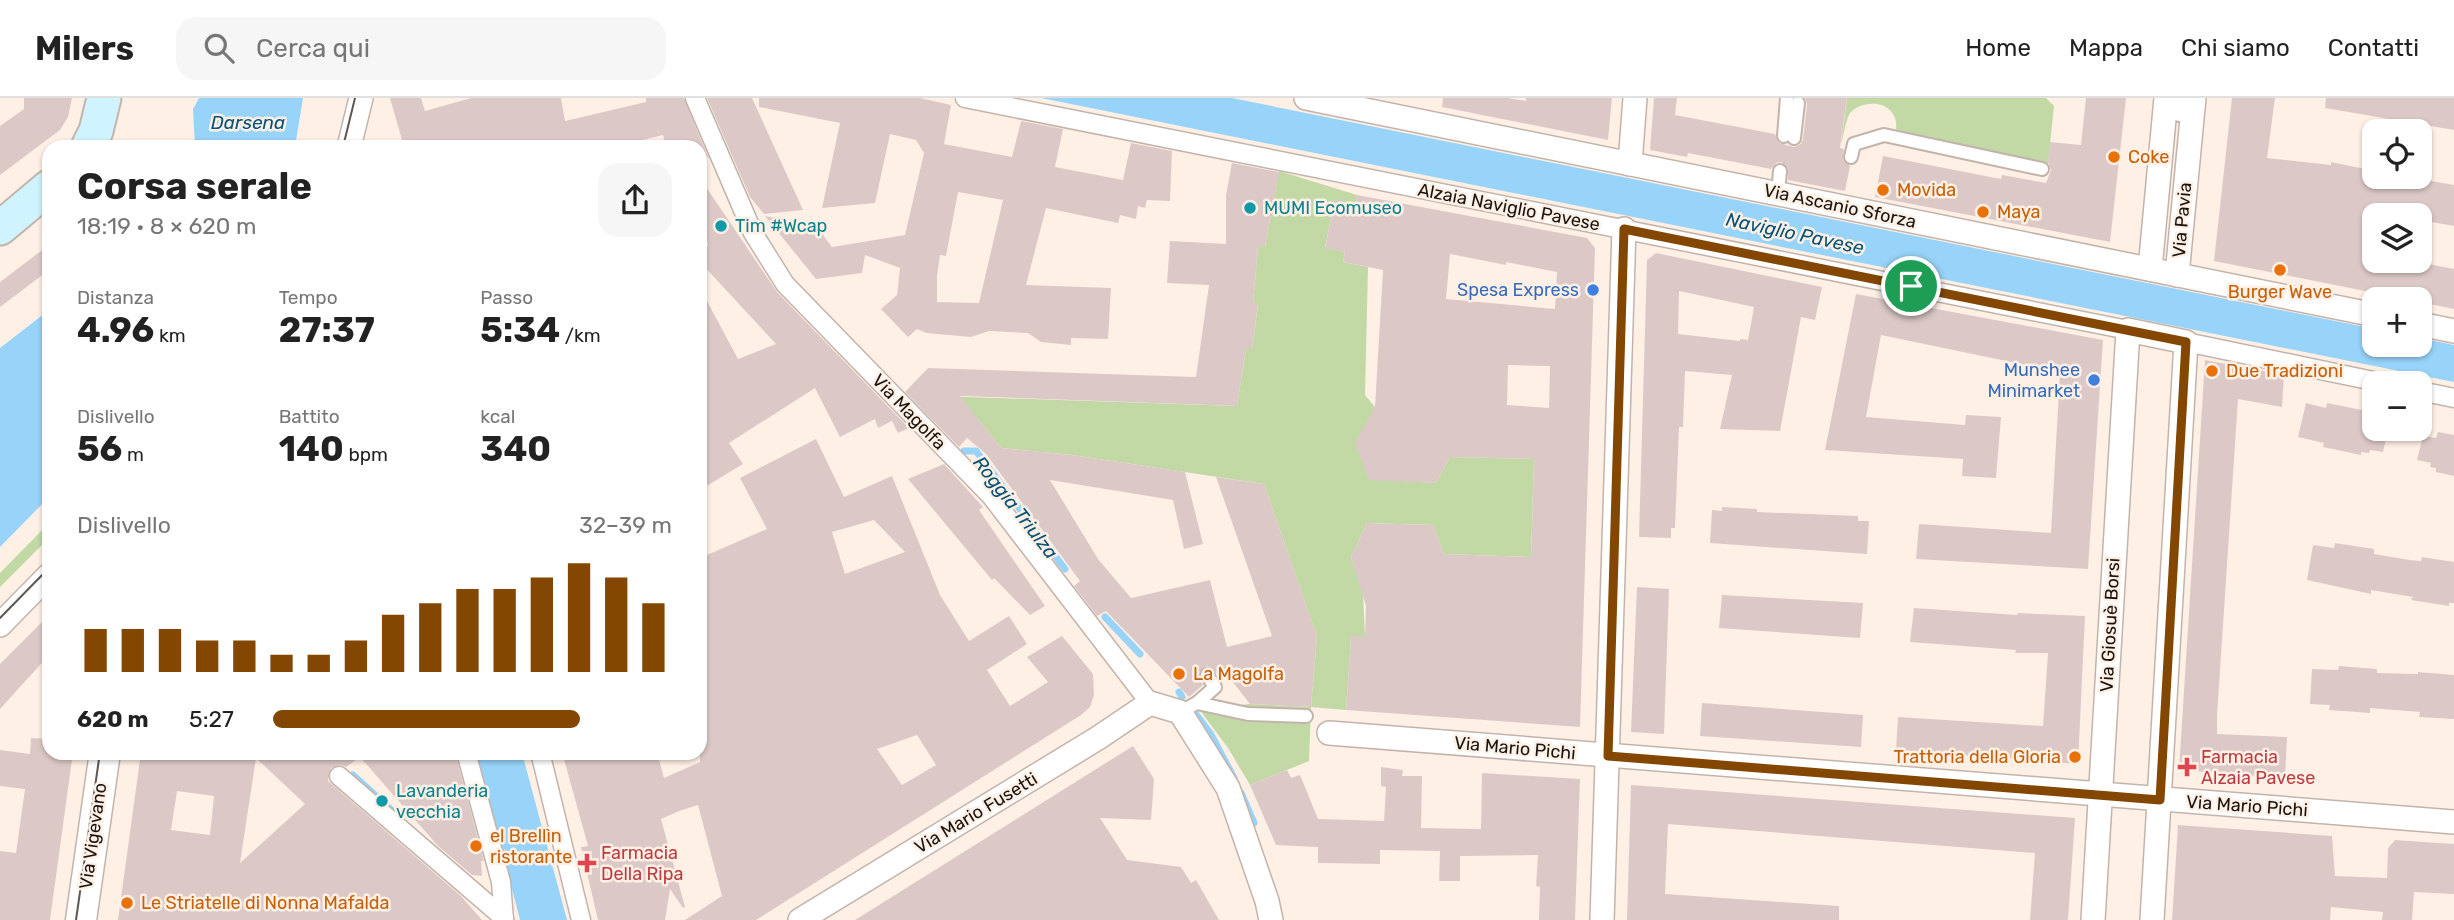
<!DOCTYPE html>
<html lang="it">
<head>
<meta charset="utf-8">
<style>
  body { margin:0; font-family:Rubik,sans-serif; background:#f6f6f6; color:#222; height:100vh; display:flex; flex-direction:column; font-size:26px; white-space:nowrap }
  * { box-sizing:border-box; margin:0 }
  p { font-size:23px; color:#767676 }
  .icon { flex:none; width:38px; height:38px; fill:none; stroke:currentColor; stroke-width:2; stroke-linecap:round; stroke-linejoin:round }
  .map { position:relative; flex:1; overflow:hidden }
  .panel { position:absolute; left:42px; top:42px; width:665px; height:620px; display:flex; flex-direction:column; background:#fff; border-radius:21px; box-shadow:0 2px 5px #0004 }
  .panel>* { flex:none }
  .buttons { position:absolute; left:2362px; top:21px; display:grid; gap:14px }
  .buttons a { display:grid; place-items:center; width:70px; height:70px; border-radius:14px; background:#fff; box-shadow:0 2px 5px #0004; font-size:35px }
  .pin { position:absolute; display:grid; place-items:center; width:60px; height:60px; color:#fff; margin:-30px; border:4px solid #fff; border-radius:50%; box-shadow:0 2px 7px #0007 }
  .round { display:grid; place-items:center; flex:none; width:74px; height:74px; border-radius:21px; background:#f6f6f6 }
  .overview { display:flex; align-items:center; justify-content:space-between; height:119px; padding:0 35px }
  h1 { font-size:38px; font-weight:700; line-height:52px }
  .figures { display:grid; grid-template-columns:repeat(3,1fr); gap:10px; height:119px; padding:7px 35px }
  .figures div { display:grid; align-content:center }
  .figures b { font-size:35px; font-weight:700 }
  .figures small { font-size:19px; font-weight:400 }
  .figures p { font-size:19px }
  .chart { height:196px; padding:14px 35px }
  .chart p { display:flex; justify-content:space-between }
  .chart svg { width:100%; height:126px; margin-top:7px; stroke:#834701; stroke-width:6 }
  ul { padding:0 35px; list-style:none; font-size:23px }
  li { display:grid; grid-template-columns:112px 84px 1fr; align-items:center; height:52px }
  li i { height:18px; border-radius:9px; background:#834701 }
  header { display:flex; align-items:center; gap:42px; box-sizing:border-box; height:98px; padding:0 35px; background:#fff; border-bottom:2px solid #e0e0e0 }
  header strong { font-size:33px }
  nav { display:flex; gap:38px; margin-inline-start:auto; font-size:24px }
  .search { width:490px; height:63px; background:#f6f6f6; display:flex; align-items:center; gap:18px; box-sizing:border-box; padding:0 24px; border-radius:21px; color:#767676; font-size:26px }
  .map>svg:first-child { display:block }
  .green { fill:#c2d9a6 }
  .water { fill:#98d3f9 }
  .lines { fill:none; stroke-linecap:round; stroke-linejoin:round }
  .stream { stroke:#98d3f9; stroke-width:7 }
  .building { fill:#dcc9c7; fill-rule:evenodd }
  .service-casing { stroke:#c3b4ab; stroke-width:16 }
  .pedestrian-casing { stroke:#c3b4ab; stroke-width:21 }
  .minor-casing { stroke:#c3b4ab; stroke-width:26 }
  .tertiary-casing { stroke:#c3b4ab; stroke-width:33 }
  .secondary-casing { stroke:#c3b4ab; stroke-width:37 }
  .service { stroke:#fff; stroke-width:12 }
  .pedestrian { stroke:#fff; stroke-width:18 }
  .minor { stroke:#fff; stroke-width:23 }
  .tertiary { stroke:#fff; stroke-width:30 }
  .secondary { stroke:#cff4ff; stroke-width:33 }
  .tram { stroke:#5f5751; stroke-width:2 }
  .route-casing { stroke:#fff; stroke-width:14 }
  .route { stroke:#834701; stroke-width:9 }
  .food-dot { fill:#e8710a; stroke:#fff0e6; stroke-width:2.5 }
  .culture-dot { fill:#0f9aa8; stroke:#fff0e6; stroke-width:2.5 }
  .shop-dot { fill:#3f7fe0; stroke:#fff0e6; stroke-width:2.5 }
  .health-dot { fill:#e0444e; stroke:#fff0e6; stroke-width:2.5 }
  .labels { text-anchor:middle; stroke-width:5; stroke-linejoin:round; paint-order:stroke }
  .food-label { font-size:18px; fill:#c56008; stroke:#fff0e6; text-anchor:start }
  .street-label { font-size:18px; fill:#191410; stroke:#fff0e6 }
  .culture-label { font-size:18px; fill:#0d838f; stroke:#fff0e6; text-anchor:start }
  .shop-label { font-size:18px; fill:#366cbe; stroke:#fff0e6; text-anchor:end }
  .health-label { font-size:18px; fill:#be3a42; stroke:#fff0e6; text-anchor:start }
  .water-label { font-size:19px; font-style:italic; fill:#065377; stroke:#fff0e6 }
</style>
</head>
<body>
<header>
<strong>Milers</strong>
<div class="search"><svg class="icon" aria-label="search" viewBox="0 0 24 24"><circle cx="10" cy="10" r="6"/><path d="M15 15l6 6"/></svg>Cerca qui</div>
<nav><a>Home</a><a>Mappa</a><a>Chi siamo</a><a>Contatti</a></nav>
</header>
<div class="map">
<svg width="2454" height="822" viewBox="0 0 2454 822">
  <rect width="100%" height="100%" fill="#fff0e6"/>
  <g class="green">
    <path d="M1847,0H2046L2054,8L2048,66L1896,33C1900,1 1862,0 1850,15C1845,24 1844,37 1841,47Z"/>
    <path d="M1279,73L1357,97L1355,106L1335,102L1325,149L1345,154L1343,164L1368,169L1365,297L1375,309L1369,381L1436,385L1450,359L1534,361L1531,459L1444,456L1433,427L1367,425L1351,459L1363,495L1365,539H1351L1346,612L1311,609L1309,663L1250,687L1228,650L1199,611L1250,606L1311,609L1317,539L1264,386L1072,357L1001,350L978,321L953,320L942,331L923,313L939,298L1237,308L1246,251H1252L1258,206L1253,205L1258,149H1265Z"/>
    <path d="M49,425V440L0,489V475Z"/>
  </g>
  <g class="water">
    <path d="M199,0H303L295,49H195L193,11Z"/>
    <path d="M1041,0H1232L2375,231V247H2420V240L2454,247V284Z"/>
    <path d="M49,212V399L0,449V250Z"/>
    <path d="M477,655H522L567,822H520Z"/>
  </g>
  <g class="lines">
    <g class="stream">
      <path d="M964,353H976L1065,471"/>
      <path d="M1105,519L1140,556"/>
      <path d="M1179,594L1182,599"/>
      <path d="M1195,615L1210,635L1234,680"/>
      <path d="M353,677L396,716"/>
      <path d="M1241,695L1254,725"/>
    </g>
  </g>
  <g class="building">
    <path d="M24,0H72L68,19L60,32L0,77V28L24,11Z"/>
    <path d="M390,0H421L425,13L471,0H561L565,23L646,4V0H684L708,59L700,65V49H666L663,37L615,49H404Z"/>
    <path d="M707,0H752L803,112L764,116L750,99Z"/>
    <path d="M759,0H920L951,7L944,46L1012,59L1021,23L1063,31L1055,69L1123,82L1131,45L1172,53L1170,103L1147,102L1145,110L1138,108L1136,121L1120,117L1118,125L1046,110L1026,187L1111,190L1108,241L1071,240V247L1041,244L1028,235L989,233L971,239L926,235L917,231L908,239L881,211L897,197L900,170L865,157L862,175L816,181L765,118L810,127L816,139L818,130L832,149L905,137L924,55L916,42L890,36L875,105L822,110L840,25L759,9ZM958,94L1003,102L979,205L937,204V178L940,157L946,158Z"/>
    <path d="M1443,0H1508L1526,3V0H1612L1608,42L1442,9Z"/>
    <path d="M1654,0H1677L1675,17L1775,36L1779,45L1794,49L1801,46L1803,41L1807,6L1805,0H1847L1840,50L1844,51L1843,62L1850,68L1845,93L1788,82V70L1781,64L1776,65L1771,71L1688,55L1687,59L1650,52Z"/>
    <path d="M2086,0H2126L2110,144L1875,99L1883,58L2001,81L2002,77L2046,85L2051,72L2048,64L2050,44L2081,47Z"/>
    <path d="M2232,0H2275L2267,60L2331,67V64L2375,73V79H2408L2454,87V128L2420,122V117L2368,109L2366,154L2375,156V163H2412L2454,171V211L2420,204V201H2405L2214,163Z"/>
    <path d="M2326,0H2454V32L2325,10Z"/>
    <path d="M1232,65L1279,74L1265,149H1258L1253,205H1258L1252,251H1246L1237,308L960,298L1001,350L1072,357L1185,374L1203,446L1184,451L1173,402L1050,382L1098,461L1131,500L1210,482L1227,549L1272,538L1216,379L1264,386L1317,539L1311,609L1250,606L1222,570L1216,575L1207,568L1199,574L1198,578L1203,587L1189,599L1106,513L1097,518L1074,488L1080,483L986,356L967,340L959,349L905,294L928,270L1196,279L1209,187L1167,185L1170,143L1226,146V97Z"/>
    <path d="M700,80L777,194L909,330L898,335L892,323L878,330L875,321L840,339L815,290L729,345L743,366L700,392V190L738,261L776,246L700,164V150L708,148L700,103Z"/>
    <path d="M1357,97L1587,140L1595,150L1580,629L1346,612L1351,538L1365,539L1366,508L1351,459L1367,425L1433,427L1444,456L1531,459L1534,361L1450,359L1436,385L1369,382L1355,345L1375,309L1383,172L1343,164L1345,154L1325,150L1335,101L1355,106ZM1450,156L1506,167V164L1557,174L1555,211L1446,201ZM1508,267L1550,268L1549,310L1507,307Z"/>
    <path d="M49,147V172L0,209V184Z"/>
    <path d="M1656,155L1822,189L1815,222L1801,219L1780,333L1720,331L1732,277L1685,273L1683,329H1679L1675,430H1671V440L1639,439L1647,162ZM1679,193L1754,209L1748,242L1740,241V243L1678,236Z"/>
    <path d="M1856,196L2103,242L2088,471L1916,461L1919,426L2051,435L2060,274L1881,237L1866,319L1965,327L1966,317L2001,319L1996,380L1962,378L1963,361L1825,352Z"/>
    <path d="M2205,262L2284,277L2282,309L2238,301L2217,618V636L2287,639L2285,680L2179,672Z"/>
    <path d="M2306,305L2326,310L2327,305L2367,313L2366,317L2375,320V331H2388L2383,354L2370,352L2369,355L2361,354V357L2323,349L2324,345L2298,339Z"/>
    <path d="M2438,334L2454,337V378L2436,374V370L2430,369L2431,365L2417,362L2423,338L2436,340Z"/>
    <path d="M816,341L844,399L892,378L940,497L969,543L1009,518L1027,546L987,572L1010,608L1048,584L1027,559L1062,538L1093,576L1094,597L1090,609L1081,617L756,822H685L722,798L698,707L679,713L661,721L685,809L683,810L670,791L665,822H598L581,749L588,748L562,654H657L664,680L700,664V460L767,431L740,380ZM874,422L905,454L845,476L832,434ZM917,637L936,667L902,687L877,651Z"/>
    <path d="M944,366L983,409L979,412L1045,508L1030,517L994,480L992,482L908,381Z"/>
    <path d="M1722,409L1757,411V414L1858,418V423H1869L1867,456L1710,445L1712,412L1722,413Z"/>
    <path d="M2335,445L2374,451V456L2410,462L2421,463L2422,459L2454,464V505H2449V508L2411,502L2413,499L2371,492V496L2307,482L2313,447L2334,450Z"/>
    <path d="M1637,489L1669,491L1664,636L1631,634Z"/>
    <path d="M1722,497L1863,505L1860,540L1719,530Z"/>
    <path d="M1914,510L2017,517L2018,515L2085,518L2078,666L1896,652L1898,619L2043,628L2048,555H2015L2016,552L1910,544Z"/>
    <path d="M49,517V557L0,611V566Z"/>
    <path d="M2339,568L2377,571V575L2418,576V574L2454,577V621L2419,619L2420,614L2370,610V615L2329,612L2330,607L2310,606L2312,571L2338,572Z"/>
    <path d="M1702,605L1863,617L1861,649L1700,638Z"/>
    <path d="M31,640L49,641V654H73L50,822H0V753L16,755L25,691L0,688V652L30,656Z"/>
    <path d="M1133,648L1154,681L1151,722L1100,720L1127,762L1181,769L1191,785L1196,782L1219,822H855Z"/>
    <path d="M141,654H455L484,763H481L482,778L472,777L438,748L360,659L346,669L340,667L331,670L328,683L461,798L482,822H118ZM256,660L305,706L240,765ZM177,693L214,698L210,737L171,732Z"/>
    <path d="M1381,669L1403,672L1402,678H1422L1421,730L1481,731L1482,675L1580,681L1575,822H1539L1540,789L1536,788L1538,757L1460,758V783H1439L1440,753L1380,752V766L1318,765V749L1276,747L1250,687L1287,672L1291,680L1300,677L1318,721L1384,723L1386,689L1381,688Z"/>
    <path d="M1631,687L2075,720L2068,822H2030L2035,755L1668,726L1665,796L1839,808V822H1627Z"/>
    <path d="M2178,727L2332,738L2335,778L2387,780L2388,750L2395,742L2454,746V796L2414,794L2412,822H2382L2383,814L2331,809L2330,822H2172Z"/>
  </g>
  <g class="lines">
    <g class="service-casing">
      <g id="service">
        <path d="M2179,17L2181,0"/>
        <path d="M1784,38L1787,0"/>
        <path d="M1794,40L1798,5"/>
        <path d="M1851,59L1854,46L1884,37L2042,71"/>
        <path d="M1778,96L1780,73"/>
        <path d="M1197,605L1215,589L1207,577"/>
        <path d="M1180,614L1197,605L1248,616L1306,618"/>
      </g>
    </g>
    <g class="pedestrian-casing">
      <g id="pedestrian">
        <path d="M695,0L753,135L785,186L991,398L1150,605"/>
        <path d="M965,0L2128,232"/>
        <path d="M2186,244L2383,285"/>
        <path d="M2420,293L2454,300"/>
        <path d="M466,654L501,784L504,822"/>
        <path d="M540,654L581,822"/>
        <path d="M339,678L504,820"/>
      </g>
    </g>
    <g class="minor-casing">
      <g id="minor">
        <path d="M1306,0L2375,217"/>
        <path d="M349,49L361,0"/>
        <path d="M1630,66L1635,0"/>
        <path d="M2150,171L2166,0"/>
        <path d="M2177,177L2194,0"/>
        <path d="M2420,226L2454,233"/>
        <path d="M0,527L49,477"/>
        <path d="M1329,635L2454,724"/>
        <path d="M800,822L1098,640L1150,605L1180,614L1228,690L1267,803L1271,822"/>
        <path d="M1602,822L1624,131"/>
        <path d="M2093,822L2128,232L2186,244L2152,822"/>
      </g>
    </g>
    <g class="tertiary-casing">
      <path id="tertiary" d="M81,822L105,654"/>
    </g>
    <g class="secondary-casing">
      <g id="secondary">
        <path d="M88,49L96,33L104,0"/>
        <path d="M0,130L49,89"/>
      </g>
    </g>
    <use href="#service" class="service"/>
    <use href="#pedestrian" class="pedestrian"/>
    <use href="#minor" class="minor"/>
    <use href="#tertiary" class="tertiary"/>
    <use href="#secondary" class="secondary"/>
    <g class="tram">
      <path d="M343,49L355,0"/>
      <path d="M0,520L49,470"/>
      <path d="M76,822L100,654"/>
    </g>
  </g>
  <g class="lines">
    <g class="route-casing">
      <path id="route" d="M1624,131L2186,244L2160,702L1608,658Z"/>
    </g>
    <use href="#route" class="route"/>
  </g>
  <g class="food-dot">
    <circle cx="2114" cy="59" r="7"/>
    <circle cx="1883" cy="92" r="7"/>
    <circle cx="1983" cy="114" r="7"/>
    <circle cx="2280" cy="172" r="7"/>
    <circle cx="2212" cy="273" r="7"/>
    <circle cx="1179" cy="576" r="7"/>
    <circle cx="2075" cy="659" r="7"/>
    <circle cx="476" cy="748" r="7"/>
    <circle cx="127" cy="805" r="7"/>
  </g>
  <g class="culture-dot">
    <circle cx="1250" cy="110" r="7"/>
    <circle cx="721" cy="128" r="7"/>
    <circle cx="382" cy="703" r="7"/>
  </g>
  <g class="shop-dot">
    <circle cx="1593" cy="192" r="7"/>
    <circle cx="2094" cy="282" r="7"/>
  </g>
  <g class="health-dot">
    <path d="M2183.5 658.5h7v7h7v7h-7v7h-7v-7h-7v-7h7z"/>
    <path d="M583.5 754.5h7v7h7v7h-7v7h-7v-7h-7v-7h7z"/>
  </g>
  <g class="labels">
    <g class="food-label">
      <text x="2128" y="65">Coke</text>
      <text x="1897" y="98">Movida</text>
      <text x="1997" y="120">Maya</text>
      <text x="2280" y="200" text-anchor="middle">Burger Wave</text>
      <text x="2226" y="279">Due Tradizioni</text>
      <text x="1193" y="582">La Magolfa</text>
      <text x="2061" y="665" text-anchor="end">Trattoria della Gloria</text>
      <text x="490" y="744">el Brellìn<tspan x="490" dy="21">ristorante</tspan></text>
      <text x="141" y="811">Le Striatelle di Nonna Mafalda</text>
    </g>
    <g class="street-label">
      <text transform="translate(1840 108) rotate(12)" y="6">Via Ascanio Sforza</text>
      <text transform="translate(1509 109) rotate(11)" y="6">Alzaia Naviglio Pavese</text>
      <text transform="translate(2182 122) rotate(-85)" y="6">Via Pavia</text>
      <text transform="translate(909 314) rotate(46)" y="6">Via Magolfa</text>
      <text transform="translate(2110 527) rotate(-87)" y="6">Via Giosuè Borsi</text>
      <text transform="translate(1515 650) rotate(5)" y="6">Via Mario Pichi</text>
      <text transform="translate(2247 708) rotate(4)" y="6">Via Mario Pichi</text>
      <text transform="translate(976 715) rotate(-31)" y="6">Via Mario Fusetti</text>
      <text transform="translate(93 738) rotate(-82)" y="6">Via Vigevano</text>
    </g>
    <g class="culture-label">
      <text x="1264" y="116">MUMI Ecomuseo</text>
      <text x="735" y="134">Tim #Wcap</text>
      <text x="396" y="699">Lavanderia<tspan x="396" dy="21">vecchia</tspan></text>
    </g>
    <g class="shop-label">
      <text x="1579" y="198">Spesa Express</text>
      <text x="2080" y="278">Munshee<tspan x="2080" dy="21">Minimarket</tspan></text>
    </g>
    <g class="health-label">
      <text x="2201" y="665">Farmacia<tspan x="2201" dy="21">Alzaia Pavese</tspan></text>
      <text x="601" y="761">Farmacia<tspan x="601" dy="21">Della Ripa</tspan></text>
    </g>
    <g class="water-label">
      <text x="248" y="31">Darsena</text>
      <text transform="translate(1795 135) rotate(12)" y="7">Naviglio Pavese</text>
      <text transform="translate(1016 409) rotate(52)" y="7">Roggia Triulza</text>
    </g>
  </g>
</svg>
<div class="buttons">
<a><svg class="icon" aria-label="locate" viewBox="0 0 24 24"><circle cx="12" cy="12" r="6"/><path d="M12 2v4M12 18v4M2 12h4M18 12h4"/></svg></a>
<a><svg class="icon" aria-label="layers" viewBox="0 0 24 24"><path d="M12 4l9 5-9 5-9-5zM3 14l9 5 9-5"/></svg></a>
<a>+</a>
<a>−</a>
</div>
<div class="pin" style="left:1911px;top:188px;background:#1e9e55"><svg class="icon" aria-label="arrive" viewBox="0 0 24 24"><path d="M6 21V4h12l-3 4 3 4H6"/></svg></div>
<section class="panel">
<div class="overview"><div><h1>Corsa serale</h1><p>18:19 · 8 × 620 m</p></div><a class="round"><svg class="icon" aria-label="share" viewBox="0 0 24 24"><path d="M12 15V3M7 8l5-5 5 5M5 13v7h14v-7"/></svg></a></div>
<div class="figures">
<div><p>Distanza</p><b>4.96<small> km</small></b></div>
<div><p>Tempo</p><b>27:37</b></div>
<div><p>Passo</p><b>5:34<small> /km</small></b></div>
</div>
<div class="figures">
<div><p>Dislivello</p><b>56<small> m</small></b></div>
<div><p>Battito</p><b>140<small> bpm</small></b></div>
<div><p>kcal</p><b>340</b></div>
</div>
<div class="chart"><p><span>Dislivello</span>32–39 m</p>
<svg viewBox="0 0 160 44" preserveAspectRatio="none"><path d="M5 44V29M15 44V29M25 44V29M35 44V33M45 44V33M55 44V38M65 44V38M75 44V33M85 44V24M95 44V20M105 44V15M115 44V15M125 44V11M135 44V6M145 44V11M155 44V20"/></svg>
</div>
<ul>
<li><b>620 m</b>5:27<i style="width:77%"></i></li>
</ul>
</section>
</div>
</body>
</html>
